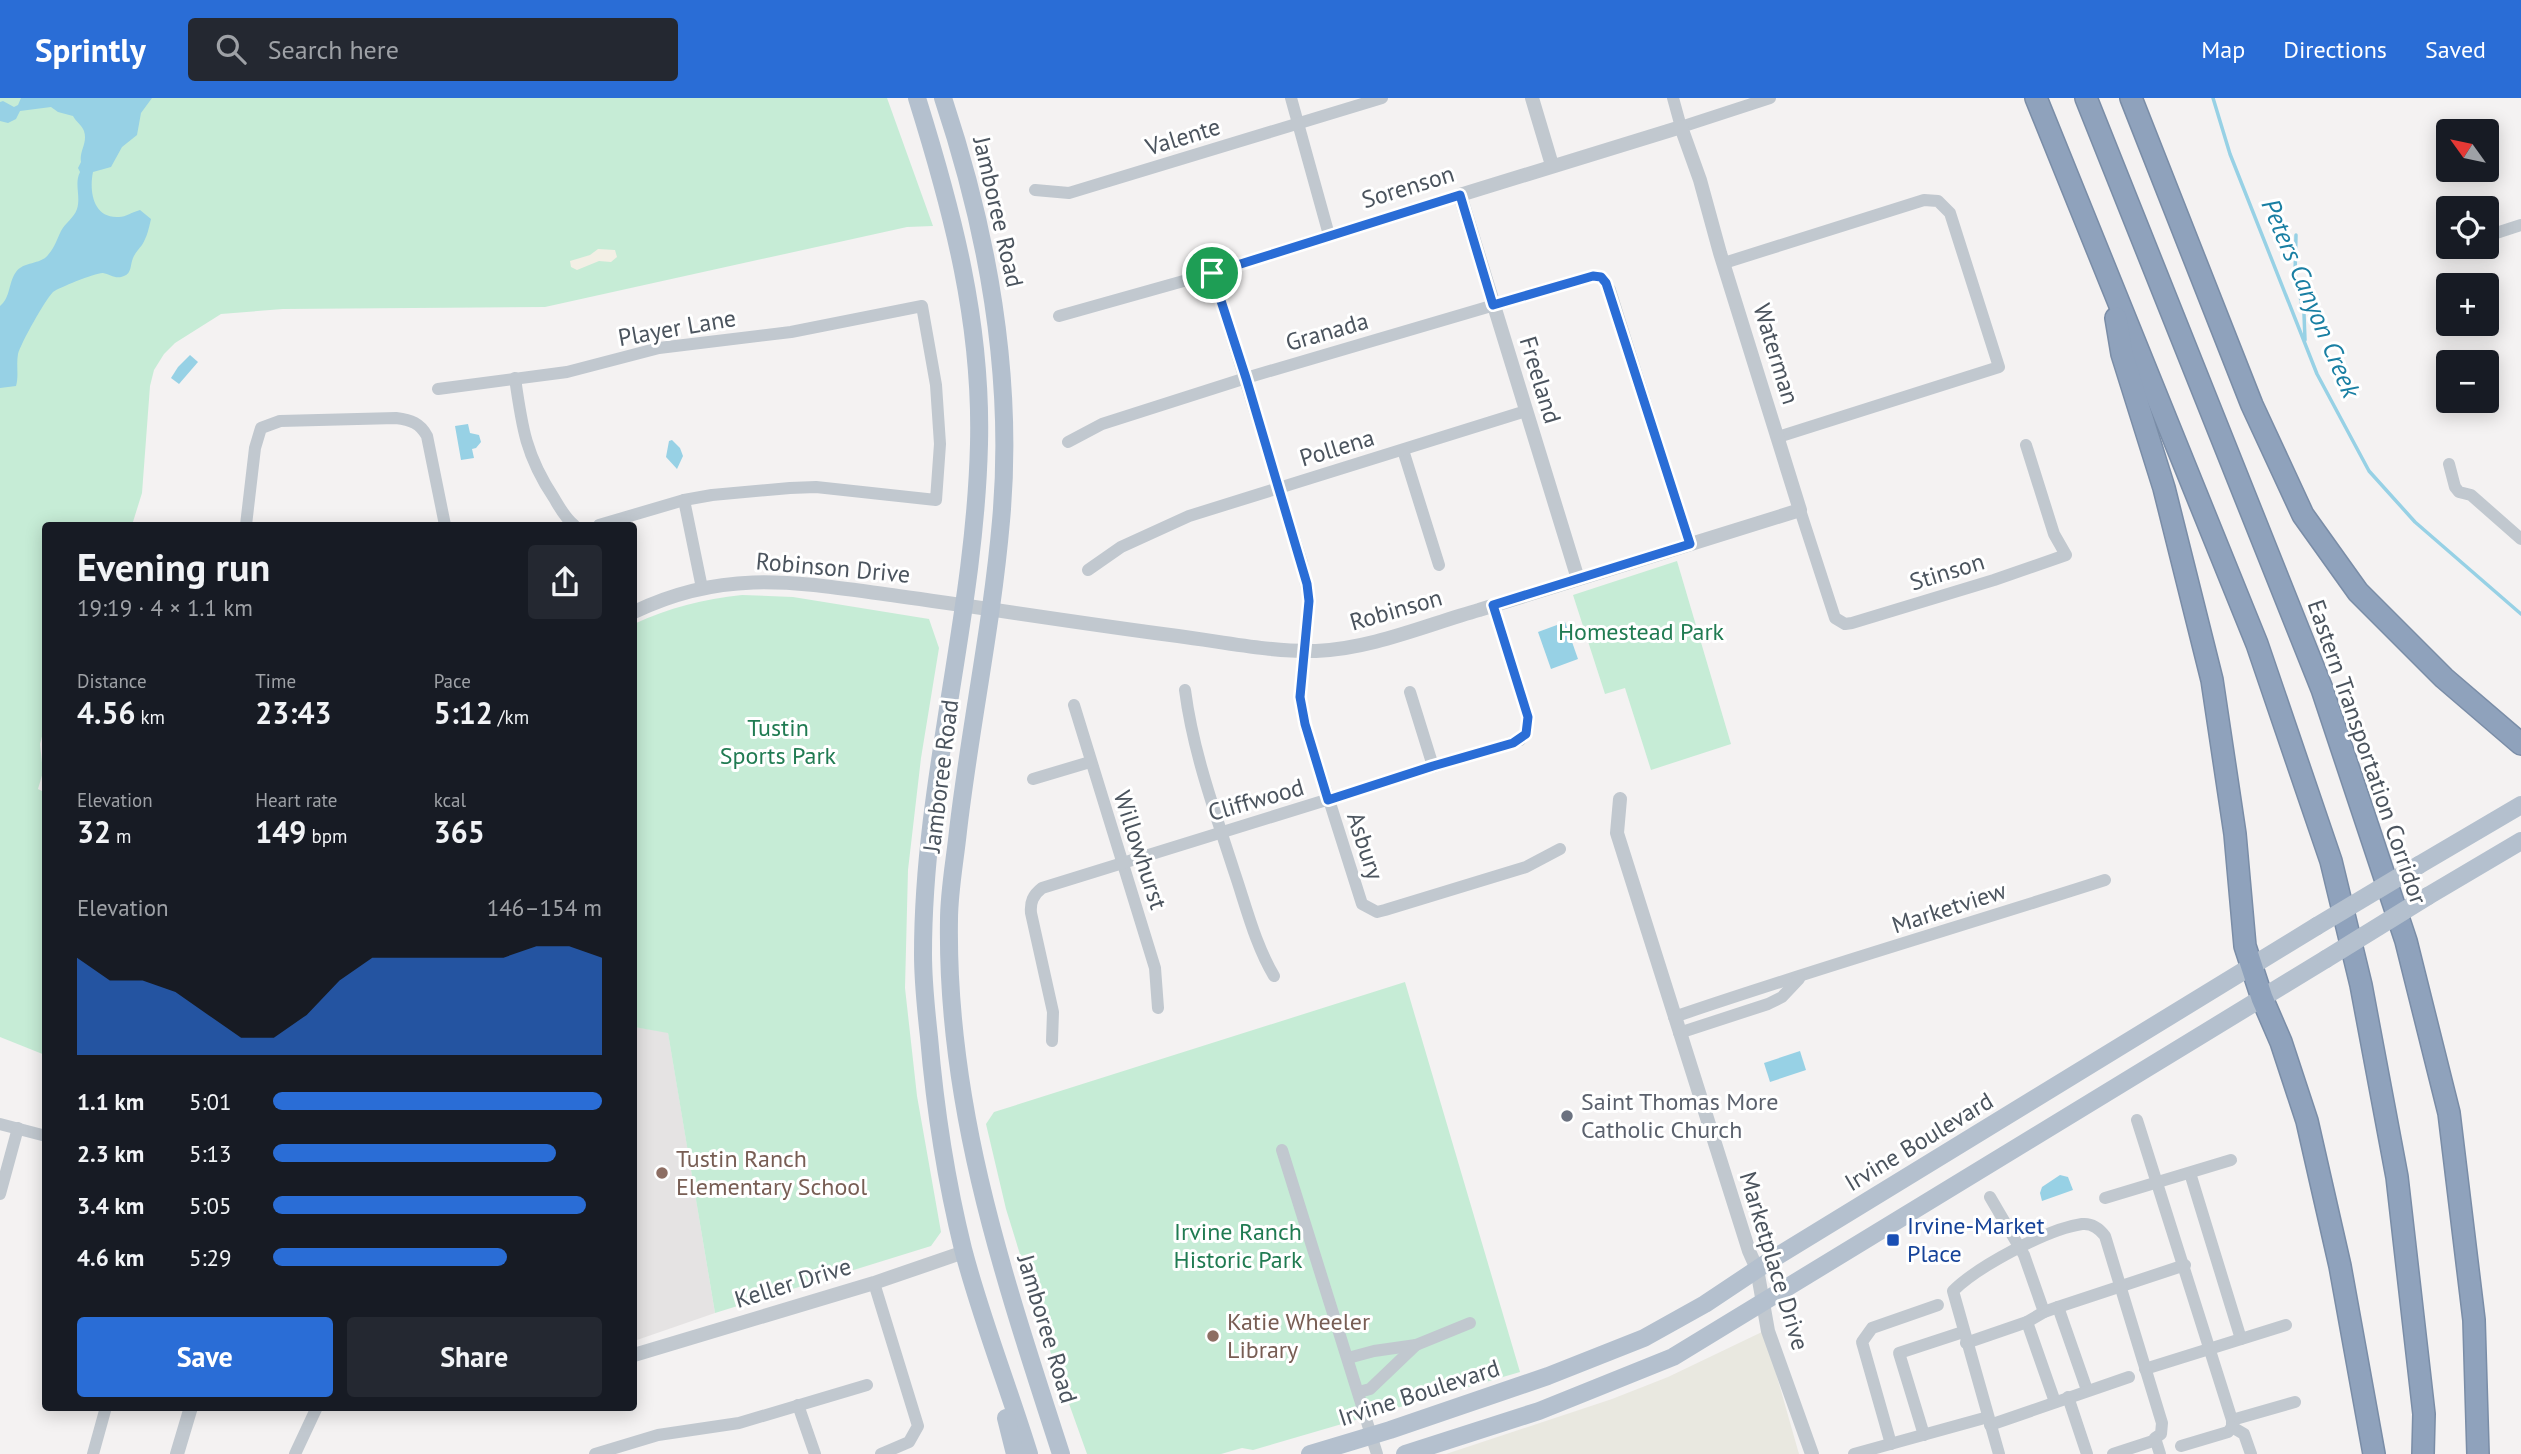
<!DOCTYPE html>
<html lang="en">
<head>
<meta charset="utf-8">
<style>
  body { margin:0; font-family:"PT Sans",sans-serif; background:#242831; color:#f1f3f6; height:100vh; display:flex; flex-direction:column; font-size:26px; white-space:nowrap }
  * { box-sizing:border-box; margin:0 }
  p { font-size:23px; color:#9ea1a6 }
  .icon { flex:none; width:38px; height:38px; fill:none; stroke:currentColor; stroke-width:2; stroke-linecap:round; stroke-linejoin:round }
  .map { position:relative; flex:1; overflow:hidden }
  .sheet { position:absolute; left:42px; top:424px; width:595px; height:889px; display:flex; flex-direction:column; background:#171b24; border-radius:7px; box-shadow:0 4px 18px #0003 }
  .sheet>* { flex:none }
  .needle { width:46px; rotate:303deg }
  .fabs { position:absolute; left:2436px; top:21px; display:grid; gap:14px }
  .fabs a { display:grid; place-items:center; width:63px; height:63px; border-radius:7px; background:#171b24; box-shadow:0 4px 18px #0003; font-size:35px }
  .pin { position:absolute; display:grid; place-items:center; width:60px; height:60px; color:#fff; margin:-30px; border:4px solid #fff; border-radius:50%; box-shadow:0 2px 7px #0007 }
  .round { display:grid; place-items:center; flex:none; width:74px; height:74px; border-radius:7px; background:#242831 }
  .headline { display:flex; align-items:center; justify-content:space-between; height:119px; padding:0 35px }
  h1 { font-size:38px; font-weight:600; line-height:52px }
  .figures { display:grid; grid-template-columns:repeat(3,1fr); gap:10px; height:119px; padding:7px 35px }
  .figures div { display:grid; align-content:center }
  .figures b { font-size:30px; font-weight:600 }
  .figures small { font-size:19px; font-weight:400 }
  .figures p { font-size:19px }
  .chart { height:196px; padding:14px 35px }
  .chart p { display:flex; justify-content:space-between }
  .chart svg { width:100%; height:126px; margin-top:7px; fill:#2a6dd6; opacity:.7 }
  .button { display:flex; gap:14px; margin-top:auto; padding:14px 35px }
  .button a { flex:1; height:80px; border-radius:7px; background:#2a6dd6; color:#fff; font-size:28px; font-weight:600; line-height:80px; text-align:center }
  .button a+a { background:#242831; color:#f1f3f6 }
  ul { padding:0 35px; list-style:none; font-size:23px }
  li { display:grid; grid-template-columns:112px 84px 1fr; align-items:center; height:52px }
  li i { height:18px; border-radius:9px; background:#2a6dd6 }
  header { display:flex; align-items:center; gap:42px; box-sizing:border-box; height:98px; padding:0 35px; background:#2a6dd6; color:#fff }
  header strong { font-size:33px }
  nav { display:flex; gap:38px; margin-inline-start:auto; font-size:24px }
  .search { width:490px; height:63px; background:#242831; display:flex; align-items:center; gap:18px; box-sizing:border-box; padding:0 24px; border-radius:7px; color:#9ea1a6; font-size:26px }
  .map>svg:first-child { display:block }
  .commercial { fill:#e9e8e0 }
  .education { fill:#e5e3e3 }
  .green { fill:#c6ecd6 }
  .sand { fill:#f3efe5 }
  .water { fill:#97d1e5 }
  .lines { fill:none; stroke-linecap:round; stroke-linejoin:round }
  .stream { stroke:#97d1e5; stroke-width:3.5 }
  .motorway-casing { stroke:#7a8da7; stroke-width:24 }
  .minor { stroke:#c1c8cf; stroke-width:12 }
  .tertiary { stroke:#c1c8cf; stroke-width:14 }
  .primary { stroke:#b4c0ce; stroke-width:18 }
  .motorway { stroke:#8fa2bc; stroke-width:21 }
  .primary-bridge { stroke:#b4c0ce; stroke-width:18 }
  .route-casing { stroke:#fff; stroke-width:14 }
  .route { stroke:#2a6dd6; stroke-width:9 }
  .worship-dot { fill:#6b7280; stroke:#fff; stroke-width:2.5 }
  .education-dot { fill:#8d6e63; stroke:#fff; stroke-width:2.5 }
  .transit-dot { fill:#1a4fb4; stroke:#fff; stroke-width:2.5 }
  .labels { text-anchor:middle; stroke-width:6; stroke-linejoin:round; paint-order:stroke }
  .street-label { font-size:24px; fill:#4b545e; stroke:#fff }
  .park-label { font-size:24px; fill:#207b52; stroke:#fff }
  .worship-label { font-size:24px; fill:#5b616d; stroke:#fff; text-anchor:start }
  .education-label { font-size:24px; fill:#785e54; stroke:#fff; text-anchor:start }
  .transit-label { font-size:24px; fill:#164399; stroke:#fff; text-anchor:start }
  .water-label { font-size:26px; font-style:italic; fill:#197fa3; stroke:#fff }
</style>
</head>
<body>
<header>
<strong>Sprintly</strong>
<div class="search"><svg class="icon" aria-label="search" viewBox="0 0 24 24"><circle cx="10" cy="10" r="6"/><path d="M15 15l6 6"/></svg>Search here</div>
<nav><a>Map</a><a>Directions</a><a>Saved</a></nav>
</header>
<div class="map">
<svg width="2521" height="1356" viewBox="0 0 2521 1356">
  <rect width="100%" height="100%" fill="#f4f2f2"/>
  <path class="commercial" d="M1764,1233L1799,1356H1446L1612,1301L1668,1279Z"/>
  <path class="education" d="M634,929L668,934L715,1215L634,1243Z"/>
  <g class="green">
    <path d="M0,0H887L933,128L907,129L545,209L283,211L221,216L175,245L164,256L154,272L150,288L142,395L132,427H46V623L40,646L43,674L38,691L46,695L45,957L0,939Z"/>
    <path d="M1677,463L1731,646L1651,672L1625,590L1605,596L1573,497Z"/>
    <path d="M742,497L793,499L929,521L939,550L921,660L908,772L905,890L917,998L941,1134L931,1148L715,1215L668,935L634,929V526C669,510 703,501 742,497Z"/>
    <path d="M1405,884L1520,1274L1253,1352L1242,1350L1221,1356H1087L1048,1247L1006,1111L986,1026L994,1014Z"/>
  </g>
  <path class="sand" d="M598,151L615,152L617,159L611,164L599,163L577,172L571,169L570,163L590,157Z"/>
  <g class="water">
    <path d="M21,0H152L141,15L137,37L122,49L111,69L93,74C89,93 93,121 119,119C126,119 132,114 140,112L151,121C149,130 147,139 142,147C139,151 135,155 133,160C130,167 132,175 124,178C116,182 110,176 103,175C97,174 58,190 53,194C45,202 21,245 18,256C16,267 19,278 16,288L0,290V208C11,199 8,185 16,174C24,163 40,167 48,157C55,149 57,141 61,133C65,125 74,120 77,111C81,98 74,86 80,74L78,70L81,64C79,53 88,45 84,33C82,27 76,24 73,18L58,14L51,9L20,13L16,21L8,25L0,23V4L3,3L14,9L18,7Z"/>
    <path d="M190,257L198,264L179,286L171,280L178,269Z"/>
    <path d="M468,326L470,335L479,337L481,344L476,350L472,351L474,360L461,362L455,328Z"/>
    <path d="M672,342L680,350L683,358L677,371L666,359L669,343Z"/>
    <path d="M1565,524L1578,561L1551,571L1538,534Z"/>
    <path d="M1800,953L1806,972L1770,984L1764,965Z"/>
    <path d="M2060,1077L2068,1079L2073,1092L2042,1103L2040,1095L2042,1089Z"/>
  </g>
  <g class="lines">
    <g class="stream">
      <path d="M2213,0L2230,56L2317,276L2369,373L2415,424L2521,516"/>
      <path d="M2296,137L2295,176L2304,216L2305,242"/>
    </g>
    <g class="motorway-casing">
      <g id="motorway">
        <path d="M2036,0L2257,546L2331,763L2361,887L2397,1079L2424,1316L2423,1356"/>
        <path d="M2086,0L2322,591L2406,843L2449,1015L2474,1222L2478,1356"/>
        <path d="M2131,0L2252,307L2303,417L2358,494L2444,580L2521,646"/>
        <path d="M2116,220L2122,256L2164,390L2212,582L2235,736L2245,848L2262,900L2281,944L2307,1023L2340,1168L2374,1356"/>
      </g>
    </g>
    <g class="minor">
      <path d="M1291,0L1329,137"/>
      <path d="M1673,0L1681,29L1770,0"/>
      <path d="M1035,92L1069,95L1382,0"/>
      <path d="M2487,138L2521,127"/>
      <path d="M1724,165L1924,102L1938,103L1950,115L1999,269L1778,339"/>
      <path d="M1212,175L1302,465L1309,503L1300,599L1305,626L1362,806L1377,814L1385,812L1526,769L1560,751"/>
      <path d="M1059,218L1212,175L1460,97"/>
      <path d="M515,280C522,330 526,358 554,400C560,410 565,420 574,427"/>
      <path d="M438,291L567,274L659,250L791,234L922,208L936,287L940,346L936,402L816,389L790,390L712,397L684,402L599,427"/>
      <path d="M1068,344L1102,326L1246,280L1593,178L1601,179L1610,192L1690,446"/>
      <path d="M1403,352L1439,467"/>
      <path d="M2449,366L2455,389L2459,394L2471,397L2521,441"/>
      <path d="M684,402L702,490"/>
      <path d="M1800,412L1835,520L1845,526L1852,525L1994,482L2066,457L2054,436L2026,347"/>
      <path d="M246,427L255,350L261,330L280,323L396,320C411,322 420,325 427,338L445,427"/>
      <path d="M1088,472L1121,449L1189,418L1526,313"/>
      <path d="M1185,592C1193,654 1215,714 1234,773C1246,808 1255,846 1274,878"/>
      <path d="M1410,594L1433,668"/>
      <path d="M1074,607L1155,870L1158,910"/>
      <path d="M1033,681L1090,664"/>
      <path d="M1674,919C1817,870 1962,828 2105,782"/>
      <path d="M1679,935L1768,906L1782,899L1799,881"/>
      <path d="M1052,943L1053,914L1031,815C1030,804 1033,797 1042,790L1520,642L1526,636L1528,619L1493,507"/>
      <path d="M2137,1022L2232,1322V1329L2228,1334L2181,1348"/>
      <path d="M0,1026L46,1038"/>
      <path d="M1282,1052L1377,1356"/>
      <path d="M2190,1075L2241,1241"/>
      <path d="M0,1096L18,1030"/>
      <path d="M1990,1099L2024,1157L2044,1214"/>
      <path d="M2105,1100L2231,1062"/>
      <path d="M874,1185L918,1328L909,1344L881,1356"/>
      <path d="M2058,1209L2087,1292"/>
      <path d="M2027,1224L2055,1304"/>
      <path d="M1966,1245L2027,1224L2044,1214L2058,1209L2185,1167"/>
      <path d="M1348,1260L1374,1253L1416,1247L1470,1225"/>
      <path d="M2145,1271L2286,1227"/>
      <path d="M1359,1294L1370,1291L1416,1247"/>
      <path d="M2068,1299L2087,1356"/>
      <path d="M798,1307L815,1356"/>
      <path d="M2232,1322L2295,1304"/>
      <path d="M1990,1327L2129,1279"/>
      <path d="M2232,1329L2244,1336L2251,1356"/>
      <path d="M1924,1337L1899,1255L1963,1234"/>
      <path d="M1891,1346L1862,1244L1872,1230L1938,1207"/>
      <path d="M93,1356L106,1309"/>
      <path d="M295,1356L317,1309"/>
      <path d="M595,1356L658,1337L739,1325L867,1287"/>
      <path d="M1854,1356L1988,1319"/>
      <path d="M1999,1356L1953,1193C1977,1169 2047,1131 2082,1126C2092,1125 2099,1130 2105,1138L2162,1325L2161,1336L2155,1340L2160,1356"/>
      <path d="M2113,1356L2156,1342"/>
    </g>
    <g class="tertiary">
      <path d="M1532,0L1552,67"/>
      <path d="M634,514C727,469 801,485 898,498C992,511 1085,526 1178,538C1224,544 1270,554 1316,553C1371,551 1426,527 1479,512C1586,479 1693,445 1800,412L1720,155L1700,82L1681,29L1460,97L1578,481"/>
      <path d="M1620,701L1617,735L1749,1153L1757,1171L1768,1233L1812,1356"/>
      <path d="M634,1257L874,1185L964,1154"/>
      <path d="M177,1356L191,1309"/>
    </g>
    <g class="primary">
      <path d="M917,0C953,115 982,225 979,346C975,518 923,684 923,856C923,884 926,912 929,939C935,1010 946,1082 963,1151C981,1220 1008,1288 1029,1356"/>
      <path d="M943,0C988,135 1014,280 1001,423C992,527 970,629 958,733C955,762 949,793 949,822C946,1010 1004,1180 1061,1356"/>
      <path d="M2419,767L2521,707"/>
      <path d="M2428,798L2521,743"/>
      <path d="M1006,1320L1015,1356"/>
      <path d="M1310,1356L1390,1332L1548,1278L1644,1240L1705,1206L1771,1162L2317,828"/>
      <path d="M1405,1356L1539,1313L1673,1259L2326,861"/>
    </g>
    <use href="#motorway" class="motorway"/>
    <g class="primary-bridge">
      <path d="M2317,828L2419,767"/>
      <path d="M2326,861L2428,798"/>
    </g>
  </g>
  <g class="lines">
    <g class="route-casing">
      <path id="route" d="M1460,97L1493,207L1593,178L1601,179L1606,185L1690,446L1493,507L1528,619L1526,636L1513,645L1433,668L1328,702L1305,626L1300,599L1309,503L1307,486L1246,280L1212,175Z"/>
    </g>
    <use href="#route" class="route"/>
  </g>
  <circle class="worship-dot" cx="1567" cy="1018" r="7"/>
  <g class="education-dot">
    <circle cx="662" cy="1075" r="7"/>
    <circle cx="1213" cy="1238" r="7"/>
  </g>
  <rect class="transit-dot" x="1886" y="1135" width="14" height="14" rx="3.5"/>
  <g class="labels">
    <g class="street-label">
      <text transform="translate(1183 39) rotate(-17)" y="8">Valente</text>
      <text transform="translate(1408 89) rotate(-17)" y="8">Sorenson</text>
      <text transform="translate(998 114) rotate(77)" y="8">Jamboree Road</text>
      <text transform="translate(677 230) rotate(-10)" y="8">Player Lane</text>
      <text transform="translate(1327 234) rotate(-16)" y="8">Granada</text>
      <text transform="translate(1776 256) rotate(73)" y="8">Waterman</text>
      <text transform="translate(1540 282) rotate(73)" y="8">Freeland</text>
      <text transform="translate(1337 350) rotate(-17)" y="8">Pollena</text>
      <text transform="translate(833 470) rotate(5)" y="8">Robinson Drive</text>
      <text transform="translate(1947 474) rotate(-17)" y="8">Stinson</text>
      <text transform="translate(1396 512) rotate(-16)" y="8">Robinson</text>
      <text transform="translate(2367 654) rotate(71)" y="8">Eastern Transportation Corridor</text>
      <text transform="translate(941 678) rotate(-83)" y="8">Jamboree Road</text>
      <text transform="translate(1256 702) rotate(-16)" y="8">Cliffwood</text>
      <text transform="translate(1365 748) rotate(72)" y="8">Asbury</text>
      <text transform="translate(1140 752) rotate(72)" y="8">Willowhurst</text>
      <text transform="translate(1949 810) rotate(-18)" y="8">Marketview</text>
      <text transform="translate(1919 1044) rotate(-31)" y="8">Irvine Boulevard</text>
      <text transform="translate(1774 1163) rotate(73)" y="8">Marketplace Drive</text>
      <text transform="translate(793 1185) rotate(-17)" y="8">Keller Drive</text>
      <text transform="translate(1047 1231) rotate(73)" y="8">Jamboree Road</text>
      <text transform="translate(1419 1295) rotate(-18)" y="8">Irvine Boulevard</text>
    </g>
    <g class="park-label">
      <text x="1641" y="542">Homestead Park</text>
      <text x="778" y="638">Tustin<tspan x="778" dy="28">Sports Park</tspan></text>
      <text x="1238" y="1142">Irvine Ranch<tspan x="1238" dy="28">Historic Park</tspan></text>
    </g>
    <g class="worship-label">
      <text x="1581" y="1012">Saint Thomas More<tspan x="1581" dy="28">Catholic Church</tspan></text>
    </g>
    <g class="education-label">
      <text x="676" y="1069">Tustin Ranch<tspan x="676" dy="28">Elementary School</tspan></text>
      <text x="1227" y="1232">Katie Wheeler<tspan x="1227" dy="28">Library</tspan></text>
    </g>
    <g class="transit-label">
      <text x="1907" y="1136">Irvine-Market<tspan x="1907" dy="28">Place</tspan></text>
    </g>
    <g class="water-label">
      <text transform="translate(2311 200) rotate(67)" y="9">Peters Canyon Creek</text>
    </g>
  </g>
</svg>
<div class="fabs">
<a><svg class="needle" viewBox="-14 -14 28 28"><path d="M0-13l5 13h-10z" fill="#e53935"/><path d="M0 13l5-13h-10z" fill="#9ea1a6"/></svg></a>
<a><svg class="icon" aria-label="locate" viewBox="0 0 24 24"><circle cx="12" cy="12" r="6"/><path d="M12 2v4M12 18v4M2 12h4M18 12h4"/></svg></a>
<a>+</a>
<a>−</a>
</div>
<div class="pin" style="left:1212px;top:175px;background:#1e9e55"><svg class="icon" aria-label="arrive" viewBox="0 0 24 24"><path d="M6 21V4h12l-3 4 3 4H6"/></svg></div>
<section class="sheet">
<div class="headline"><div><h1>Evening run</h1><p>19:19 · 4 × 1.1 km</p></div><a class="round"><svg class="icon" aria-label="share" viewBox="0 0 24 24"><path d="M12 15V3M7 8l5-5 5 5M5 13v7h14v-7"/></svg></a></div>
<div class="figures">
<div><p>Distance</p><b>4.56<small> km</small></b></div>
<div><p>Time</p><b>23:43</b></div>
<div><p>Pace</p><b>5:12<small> /km</small></b></div>
</div>
<div class="figures">
<div><p>Elevation</p><b>32<small> m</small></b></div>
<div><p>Heart rate</p><b>149<small> bpm</small></b></div>
<div><p>kcal</p><b>365</b></div>
</div>
<div class="chart"><p><span>Elevation</span>146–154 m</p>
<svg viewBox="0 0 160 44" preserveAspectRatio="none"><path d="M0 44V10L10 18L20 18L30 22L40 30L50 38L60 38L70 30L80 18L90 10L100 10L110 10L120 10L130 10L140 6L150 6L160 10V44z"/></svg>
</div>
<ul>
<li><b>1.1 km</b>5:01<i style="width:100%"></i></li>
<li><b>2.3 km</b>5:13<i style="width:86%"></i></li>
<li><b>3.4 km</b>5:05<i style="width:95%"></i></li>
<li><b>4.6 km</b>5:29<i style="width:71%"></i></li>
</ul>
<div class="button"><a>Save</a><a>Share</a></div>
</section>
</div>
</body>
</html>
